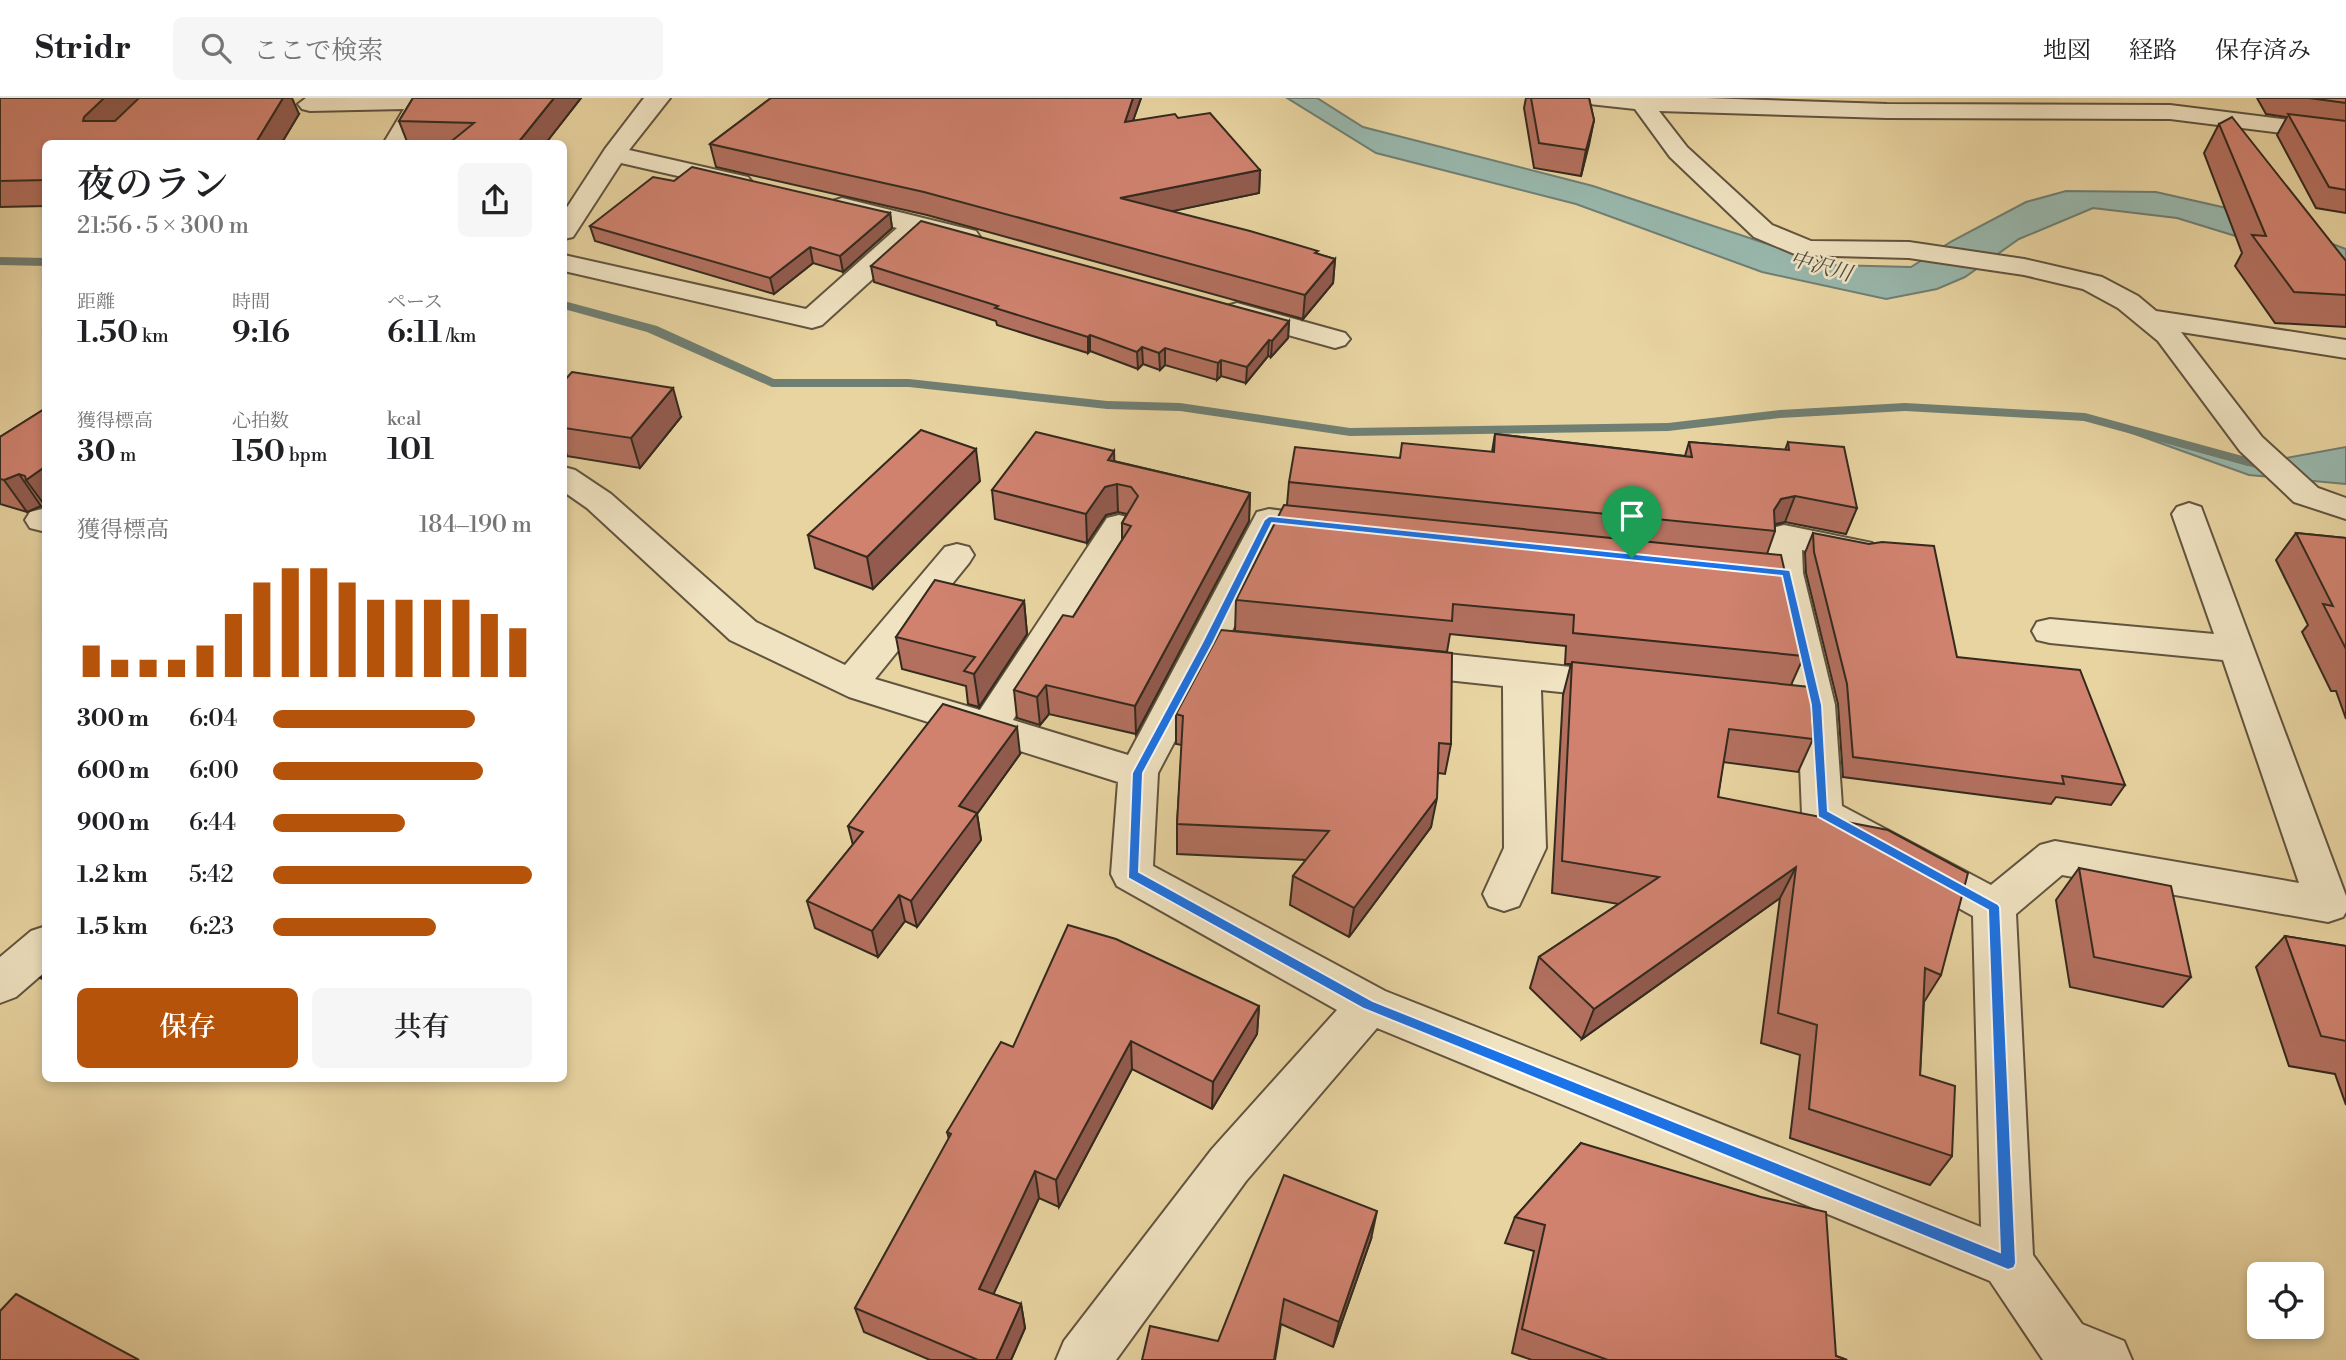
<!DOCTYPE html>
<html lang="ja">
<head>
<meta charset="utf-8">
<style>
  body { margin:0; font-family:"Libre Bodoni","Noto Serif JP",serif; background:#f6f6f6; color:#202124; height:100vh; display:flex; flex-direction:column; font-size:26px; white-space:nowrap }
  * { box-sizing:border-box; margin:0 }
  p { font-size:23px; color:#757577 }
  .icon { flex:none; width:38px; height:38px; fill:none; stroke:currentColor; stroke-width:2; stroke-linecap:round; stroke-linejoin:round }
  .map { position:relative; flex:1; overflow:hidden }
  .drawer { position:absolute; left:42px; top:42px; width:525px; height:942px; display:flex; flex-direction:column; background:#fff; border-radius:10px; box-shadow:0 4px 10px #0003 }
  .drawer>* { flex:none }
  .buttons { position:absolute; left:2247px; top:1164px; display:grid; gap:14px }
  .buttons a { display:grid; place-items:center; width:77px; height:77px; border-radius:10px; background:#fff; box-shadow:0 4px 10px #0003; font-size:35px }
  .pin { position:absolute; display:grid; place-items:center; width:60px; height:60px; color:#fff; margin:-72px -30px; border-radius:50% 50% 50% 0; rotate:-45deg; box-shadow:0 0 7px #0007 }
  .pin .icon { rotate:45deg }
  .round { display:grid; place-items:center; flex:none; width:74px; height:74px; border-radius:10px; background:#f6f6f6 }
  .head { display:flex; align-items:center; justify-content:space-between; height:119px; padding:0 35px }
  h1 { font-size:38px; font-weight:600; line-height:52px }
  .stats { display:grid; grid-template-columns:repeat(3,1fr); gap:10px; height:119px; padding:7px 35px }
  .stats div { display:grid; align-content:center }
  .stats b { font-size:30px; font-weight:600 }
  .stats small { font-size:19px; font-weight:400 }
  .stats p { font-size:19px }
  .chart { height:196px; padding:14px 35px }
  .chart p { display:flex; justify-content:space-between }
  .chart svg { width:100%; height:126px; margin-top:7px; stroke:#b45309; stroke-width:6 }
  .cta { display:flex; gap:14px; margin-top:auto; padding:14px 35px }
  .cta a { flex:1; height:80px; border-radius:10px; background:#b45309; color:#fff; font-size:28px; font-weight:600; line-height:80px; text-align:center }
  .cta a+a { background:#f6f6f6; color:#202124 }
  ul { padding:0 35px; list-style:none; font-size:23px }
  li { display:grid; grid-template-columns:112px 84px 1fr; align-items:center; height:52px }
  li i { height:18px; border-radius:9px; background:#b45309 }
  header { display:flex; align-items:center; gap:42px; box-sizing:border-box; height:98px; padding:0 35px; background:#fff; border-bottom:2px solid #e0e0e0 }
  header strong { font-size:33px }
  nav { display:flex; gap:38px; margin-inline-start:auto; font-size:24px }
  .search { width:490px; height:63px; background:#f6f6f6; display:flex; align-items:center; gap:18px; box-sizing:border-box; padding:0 24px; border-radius:10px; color:#757577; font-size:26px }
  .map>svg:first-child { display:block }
  .water { fill:#98b7ac; stroke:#707f73; stroke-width:2 }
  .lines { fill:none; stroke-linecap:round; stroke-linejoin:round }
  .stream { fill:#707f73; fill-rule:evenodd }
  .minor-casing { stroke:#61543f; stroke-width:4 }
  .minor { fill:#f0e3c2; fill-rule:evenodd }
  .wall { fill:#b3705f; stroke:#342a1e; stroke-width:2 }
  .shaded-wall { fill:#925b4e; stroke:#342a1e; stroke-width:2 }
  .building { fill:#d0826f; stroke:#342a1e; stroke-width:2 }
  .route { fill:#1a73e8; stroke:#fff; stroke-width:2; fill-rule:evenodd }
  .labels { text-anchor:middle; stroke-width:5; stroke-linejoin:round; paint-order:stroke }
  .far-water-label { font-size:21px; font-style:italic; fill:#4d4d42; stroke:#f0e3c2 }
</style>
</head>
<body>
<header>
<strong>Stridr</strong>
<div class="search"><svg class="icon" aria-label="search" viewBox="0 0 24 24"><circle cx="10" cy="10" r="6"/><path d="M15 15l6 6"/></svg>ここで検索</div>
<nav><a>地図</a><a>経路</a><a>保存済み</a></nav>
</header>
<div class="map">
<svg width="2346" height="1262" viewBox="0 0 2346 1262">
  <rect width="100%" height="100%" fill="#e8d4a1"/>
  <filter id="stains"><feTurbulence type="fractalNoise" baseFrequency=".00286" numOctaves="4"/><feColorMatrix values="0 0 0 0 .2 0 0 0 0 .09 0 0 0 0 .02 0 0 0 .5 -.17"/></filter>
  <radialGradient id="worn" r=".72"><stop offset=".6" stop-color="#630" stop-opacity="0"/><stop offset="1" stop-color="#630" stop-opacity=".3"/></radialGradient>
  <g class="water">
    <path d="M1287,0H1317L1363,29L1593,88L1831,167L1911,169L1952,143L2026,104L2066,93L2156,94L2253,116L2346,151V172L2177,120L2093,110L2019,141L1965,179L1937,191L1886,201L1762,174L1576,106L1376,55Z"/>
    <path d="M2121,331L2248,367L2346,349V386L2249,377Z"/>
  </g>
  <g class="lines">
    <g class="stream">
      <path d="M0,159L46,160V168L0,167Z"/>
      <path d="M564,203L657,228L774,281H909L1107,303L1180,305L1350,330L1668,325L1780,312L1905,305L2085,315L2279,368L2281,371L2274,375L2084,323L1905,313L1780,320L1668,333L1350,338L1180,313L1107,311L909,289H772L647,234L564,211Z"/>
    </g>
    <g class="minor-casing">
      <g id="minor">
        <path d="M435,0L407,46H383L404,11L310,13L302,11L298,6L306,0Z"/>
        <path d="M644,0H670L629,52L748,79L752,84L748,89L739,92L621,65L573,139L564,141V114L605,51Z"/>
        <path d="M1576,0H1706L1887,6L2170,7L2346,29V43L2170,21L1887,20L1659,13L1687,49L1772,127L1811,143L1909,144L2024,161L2102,179L2138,198L2156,213L2346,242V260L2181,234L2262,339L2318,390L2346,400V421L2294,404L2240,353L2158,243L2118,210L2083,191L2024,177L1909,160L1797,157L1754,139L1670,59L1635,11L1580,5Z"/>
        <path d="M842,100L976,133L980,139L976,145L967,147L922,136L822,227L812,230L564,173V157L806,211L897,130L833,113L829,108L833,103Z"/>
        <path d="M1237,205L1345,235L1350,241L1345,247L1335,250L1227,220L1223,214L1227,208Z"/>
        <path d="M564,369L575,372L611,396L756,524L845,567L945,449L957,446L969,449L974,457L969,465L875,581L980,612L1107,420L1119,417L1131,420L1136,428L1013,622L1128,657L1257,414L1269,411L1340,420L1345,428L1340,436L1328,439L1280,434L1231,535L1280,542L1285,551L1280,560L1267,564L1219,559L1158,675L1153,768L1385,893L1981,1129L1973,818L1808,727L1802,716L1798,619L1745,611L1739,601L1745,591L1758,587L1794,591L1771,485L1721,479L1716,471L1721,463L1733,460L1768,462L1767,438L1772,430L1784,427L1872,445L1877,453L1872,461L1860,464L1802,452L1803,475L1835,607L1842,708L1991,787L2040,747L2055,743L2299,785L2223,562L2050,545L2037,542L2032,533L2037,524L2050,521L2214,536L2172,416L2177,409L2189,405L2201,409L2346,798V814L2343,819L2328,824L2062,777L2016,816L2033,1157L2082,1226L2124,1243L2132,1262H2043L1990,1183L1377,930L1246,1083L1116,1262H1056L1064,1243L1212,1051L1337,912L1117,788L1111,776L1118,684L849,599L730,542L587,410L564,394Z"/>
        <path d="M42,411L46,412V434L30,430L25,422L30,414Z"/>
        <path d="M1400,551L1618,574L1631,578L1637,587L1631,596L1618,600L1541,592L1546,750L1519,808L1504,813L1489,808L1483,796L1504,750L1503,588L1400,577L1387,573L1382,564L1387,555Z"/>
        <path d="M46,828V873L16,899L0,905V859L31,833Z"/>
      </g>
    </g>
    <use href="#minor" class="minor"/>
  </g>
  <g class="wall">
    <path d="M0,0L299,16L281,46H46V108L0,109Z"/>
    <path d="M413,0H581L545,46H408L399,23Z"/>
    <path d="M771,0H1141L1133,22L1260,72L1259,95L1171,113L1335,161L1333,185L1303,221L927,117L716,69L710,46Z"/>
    <path d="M1526,0H1589L1594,22L1581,78L1534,70L1524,10Z"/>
    <path d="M2257,0H2346V115L2316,110L2277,37L2287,19L2266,16Z"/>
    <path d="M2219,26L2346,163V229L2275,225L2235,168L2242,155L2204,55Z"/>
    <path d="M674,83L890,115L892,130L843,174L813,165L774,196L595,143L590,128Z"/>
    <path d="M871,168L1289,223L1288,240L1271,259L1268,258L1246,285L1221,278L1217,282L1165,267L1160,272L1143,266L1138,271L1090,253L1088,255L997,227L996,223L874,184Z"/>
    <path d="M564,283L681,319L640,370L567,358L564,361Z"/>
    <path d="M46,310V410L41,408L27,414L0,406V339Z"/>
    <path d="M1495,336L1685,358L1689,344L1785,352L1788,344L1857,410L1846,436L1785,424L1775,427V433L1767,456L1804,558L1791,587L1813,641L1798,674L1723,664L1718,699L1941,877L1924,904L1920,977L1952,1058L1930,1087L1790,1040L1800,957L1761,945L1780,800L1582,941L1530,890L1539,859L1619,806L1552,795L1563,597L1571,566H1565L1566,548L1450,536L1447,554L1235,533L1236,502L1287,407L1289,384L1400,360L1492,354Z"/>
    <path d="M1114,353V363L1250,395L1249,423L1136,636L1049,616L1040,627L1017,620L1014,592L1073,519L1122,442V425L1127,416L1118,414L1106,417L1087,445L995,421L992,392Z"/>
    <path d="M980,383L873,491L815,470L808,437Z"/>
    <path d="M1813,435L1957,559L2125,687L2111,707L2056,699L2051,706L1843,679L1838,606L1806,475L1805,455Z"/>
    <path d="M2296,435L2346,440V621L2336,593H2331L2302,534L2308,527L2276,462Z"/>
    <path d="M1024,503L1027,536L979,609L968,606L966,588L902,571L896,539Z"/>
    <path d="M1176,616L1451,646L1445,676L1438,675L1431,729L1349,839L1290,807L1293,778L1306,762L1177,756V726L1182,647L1176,646Z"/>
    <path d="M1020,656L977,716L981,742L917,829L905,823L878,859L815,830L807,803L853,747L848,728Z"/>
    <path d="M2079,770L2191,879L2163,909L2070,889L2056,802Z"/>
    <path d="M2285,838L2346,848V1007L2335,976L2289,968L2256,869Z"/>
    <path d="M1259,908L1257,936L1212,1011L1132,971L1059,1109L1039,1100L993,1196L1021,1206L1025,1230L1011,1262H930L864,1234L855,1210L949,1041L947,1034L1013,949Z"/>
    <path d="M1581,1045L1836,1258L1847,1262H1532L1512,1255L1534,1153L1505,1145L1515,1119Z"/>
    <path d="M1371,1141L1333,1249L1281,1226L1275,1262H1142L1218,1243Z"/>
  </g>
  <g class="shaded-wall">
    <path d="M104,0H143L97,44L83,23L84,19Z"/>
    <path d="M283,0H292L299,16L281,46H255Z"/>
    <path d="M554,0H581L545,46H517Z"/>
    <path d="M1133,0H1141L1125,46V24Z"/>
    <path d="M1594,22L1589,47L1581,78L1586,52Z"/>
    <path d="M1260,72L1259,95L1121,124L1120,100Z"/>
    <path d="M890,115L892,130L843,174L840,158Z"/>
    <path d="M810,149L813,165L774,196L770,180Z"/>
    <path d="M1335,161L1333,185L1303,221L1305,197Z"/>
    <path d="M1289,223L1288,240L1271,259L1272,243Z"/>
    <path d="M1090,237V253L1088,255V239Z"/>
    <path d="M1269,242L1268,258L1246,285L1247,269Z"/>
    <path d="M1142,249L1143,266L1138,271L1137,254Z"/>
    <path d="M1165,250V267L1160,272L1159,255Z"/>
    <path d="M1221,262V278L1217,282L1218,265Z"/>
    <path d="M673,290L681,319L640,370L631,340Z"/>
    <path d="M564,347L567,358L564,361Z"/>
    <path d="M976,351L980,383L873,491L867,459Z"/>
    <path d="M1114,353L1115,381L1117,386L1118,414L1106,417L1087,445L1086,416L1108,362Z"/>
    <path d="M46,368V409L26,382Z"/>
    <path d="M19,376L41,408L27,414L4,382Z"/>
    <path d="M1250,395L1249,423L1136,636L1135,608Z"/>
    <path d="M1795,398L1785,424L1771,427L1774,412L1781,401Z"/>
    <path d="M1024,503L1027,536L979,609L974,576Z"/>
    <path d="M1046,587L1049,616L1040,627L1037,599Z"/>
    <path d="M1017,629L1020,656L977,716L981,742L917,829L911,803L959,708Z"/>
    <path d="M1437,700L1431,729L1349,839L1354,810Z"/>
    <path d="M1796,769L1780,800L1582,941L1594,911Z"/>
    <path d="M899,797L905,823L878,859L872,833Z"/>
    <path d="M1259,908L1257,936L1212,1011L1213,984Z"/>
    <path d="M1131,943L1132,971L1059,1109L1056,1082Z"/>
    <path d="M1035,1073L1039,1100L984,1216L979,1191Z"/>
    <path d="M1377,1113L1371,1141L1333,1249L1339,1224Z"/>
    <path d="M1021,1206L1025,1230L1011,1262H996Z"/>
  </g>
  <g class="building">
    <path d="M0,0H104L84,19L83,23H115L139,0H283L255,46H46V82L0,83Z"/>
    <path d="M413,0H554L517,46H448L474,25L399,23Z"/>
    <path d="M771,0H1133L1125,24L1175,16L1178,20L1210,15L1260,72L1120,100L1250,133L1318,153L1315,155L1335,161L1305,197L924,94L710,46Z"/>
    <path d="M1531,0H1589L1594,22L1586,52L1539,45Z"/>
    <path d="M2309,0H2346V5Z"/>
    <path d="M2288,16L2346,23V92L2329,89Z"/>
    <path d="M2232,19L2346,163V197L2294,194L2252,137L2266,138L2219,26Z"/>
    <path d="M692,69L890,115L840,158L810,149L770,180L590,128L653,79L674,83Z"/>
    <path d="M921,123L1289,223L1272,243L1269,242L1247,269L1221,262L1218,265L1165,250L1159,255L1142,249L1137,254L1090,237L1088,239L995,210L998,208L871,168Z"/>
    <path d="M572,274L673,290L631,340L564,330V283Z"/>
    <path d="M46,310V368L26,382L25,378L19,376L4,382L0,381V339Z"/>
    <path d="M921,332L976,351L867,459L808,437Z"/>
    <path d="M1036,334L1114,353L1108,362L1250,395L1135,608L1046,587L1037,599L1014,592L1063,517L1073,519L1131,428L1122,425L1138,398L1131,389L1117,386L1105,389L1086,416L992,392Z"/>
    <path d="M1495,336L1692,359L1689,344L1789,352L1788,344L1844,349L1857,410L1795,398L1781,401L1774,412L1775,433L1289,384L1295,349L1400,360L1402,345L1494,354Z"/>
    <path d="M1284,407L1781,457L1804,558L1573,535L1574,517L1453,506L1452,523L1236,502Z"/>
    <path d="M1813,435L1869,446L1882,444L1934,448L1957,559L2080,572L2125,687L2062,678L2064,686L1853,659L1847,586L1814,454Z"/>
    <path d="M2296,435L2346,440V551L2323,506L2333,508Z"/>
    <path d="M935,482L1024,503L974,576L964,573L975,559L896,539Z"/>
    <path d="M1221,532L1452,555L1451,646L1439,645L1437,700L1354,810L1293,778L1329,733L1177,726L1183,618L1176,616Z"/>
    <path d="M1572,564L1810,589L1813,641L1729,631L1718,699L1888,732L1968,775L1941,877L1925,870L1920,977L1955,988L1952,1058L1809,1011L1817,927L1778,915L1796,769L1594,911L1539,859L1659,779L1562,763Z"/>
    <path d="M943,606L1017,629L959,708L977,715L911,803L899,797L872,833L807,803L863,734L848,728Z"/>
    <path d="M2079,770L2171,788L2191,879L2094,859Z"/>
    <path d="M1068,827L1116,841L1259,908L1213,984L1131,943L1056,1082L1035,1073L979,1191L1021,1206L996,1262H978L855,1210L951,1036L947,1034L1001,944L1013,949Z"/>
    <path d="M2285,838L2346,848V943L2321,938Z"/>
    <path d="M46,876V883L40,880Z"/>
    <path d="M1581,1045L1761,1099L1826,1114L1836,1258L1847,1262H1608L1522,1231L1545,1127L1515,1119Z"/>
    <path d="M1284,1077L1377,1113L1339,1224L1284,1201L1274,1262H1142L1150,1228L1218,1243Z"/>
    <path d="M16,1196L139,1262H0V1213Z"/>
  </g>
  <path class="route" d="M1269,418L1790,472L1822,607L1828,713L1998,806L2000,809L2016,1165L2014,1170L2008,1172L1364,911L1128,780L1132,675L1202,545L1264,422ZM1272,425L1782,478L1811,607L1818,719L1988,812L2000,1154L1373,903L1139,774L1143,675L1213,545Z"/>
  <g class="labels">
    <g class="far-water-label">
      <text transform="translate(1821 168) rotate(15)" y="7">中沢川</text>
    </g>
  </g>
  <rect width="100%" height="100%" filter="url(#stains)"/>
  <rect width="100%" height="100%" fill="url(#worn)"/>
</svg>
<div class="buttons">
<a><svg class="icon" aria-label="locate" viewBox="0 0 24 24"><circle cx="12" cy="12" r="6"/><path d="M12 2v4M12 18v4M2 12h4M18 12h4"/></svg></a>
</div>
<div class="pin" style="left:1632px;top:460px;background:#1e9e55"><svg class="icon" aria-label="arrive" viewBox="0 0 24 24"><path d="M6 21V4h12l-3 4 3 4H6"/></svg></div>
<section class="drawer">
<div class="head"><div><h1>夜のラン</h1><p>21:56 · 5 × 300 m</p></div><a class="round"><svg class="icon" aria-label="share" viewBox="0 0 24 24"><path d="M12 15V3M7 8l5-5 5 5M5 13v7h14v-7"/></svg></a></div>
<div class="stats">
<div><p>距離</p><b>1.50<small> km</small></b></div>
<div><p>時間</p><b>9:16</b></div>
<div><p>ペース</p><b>6:11<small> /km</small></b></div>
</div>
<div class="stats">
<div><p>獲得標高</p><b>30<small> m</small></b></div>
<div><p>心拍数</p><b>150<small> bpm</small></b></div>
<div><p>kcal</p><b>101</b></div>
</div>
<div class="chart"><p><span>獲得標高</span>184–190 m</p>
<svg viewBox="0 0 160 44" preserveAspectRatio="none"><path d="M5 44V33M15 44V38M25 44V38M35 44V38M45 44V33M55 44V22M65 44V11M75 44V6M85 44V6M95 44V11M105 44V17M115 44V17M125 44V17M135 44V17M145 44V22M155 44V27"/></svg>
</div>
<ul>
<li><b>300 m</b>6:04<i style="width:78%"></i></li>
<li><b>600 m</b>6:00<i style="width:81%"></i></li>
<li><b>900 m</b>6:44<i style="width:51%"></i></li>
<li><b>1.2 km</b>5:42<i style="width:100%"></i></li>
<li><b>1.5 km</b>6:23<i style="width:63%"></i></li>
</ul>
<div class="cta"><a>保存</a><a>共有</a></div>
</section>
</div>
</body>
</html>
